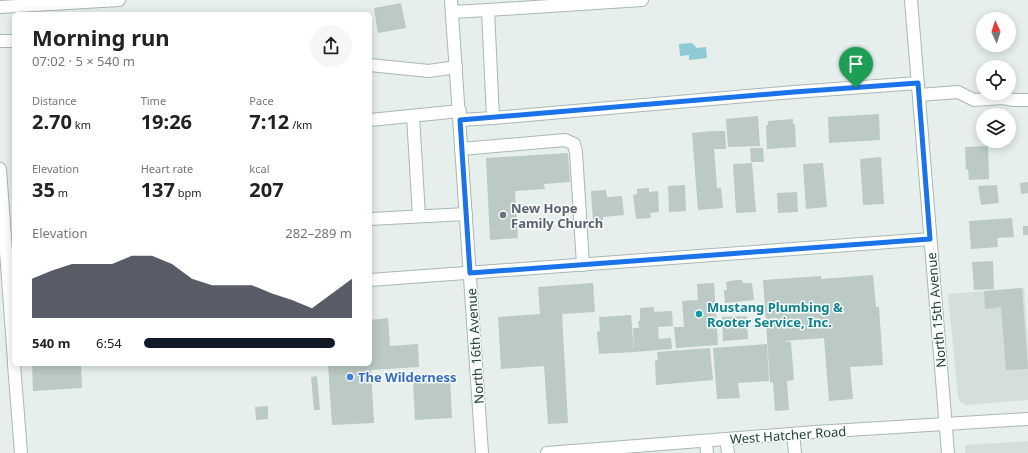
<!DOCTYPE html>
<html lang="en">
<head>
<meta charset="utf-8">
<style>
  body { margin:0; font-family:"Noto Sans",sans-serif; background:#f6f6f6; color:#222; height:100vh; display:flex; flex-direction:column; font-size:15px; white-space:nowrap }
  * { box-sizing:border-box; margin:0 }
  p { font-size:13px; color:#767676 }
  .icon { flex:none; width:22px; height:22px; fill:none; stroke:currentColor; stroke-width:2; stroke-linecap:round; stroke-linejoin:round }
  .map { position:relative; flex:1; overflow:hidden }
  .side { position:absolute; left:12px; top:12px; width:360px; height:354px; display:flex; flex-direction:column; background:#fff; border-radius:6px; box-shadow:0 2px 10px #0003 }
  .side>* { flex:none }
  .needle { width:26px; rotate:356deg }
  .controls { position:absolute; left:976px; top:12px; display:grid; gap:8px }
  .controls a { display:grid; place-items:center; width:40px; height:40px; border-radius:50%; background:#fff; box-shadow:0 2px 10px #0003; font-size:20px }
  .pin { position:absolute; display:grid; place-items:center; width:34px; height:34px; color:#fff; margin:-41px -17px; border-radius:50% 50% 50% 0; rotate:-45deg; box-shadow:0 0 4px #0007 }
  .pin .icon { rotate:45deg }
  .round { display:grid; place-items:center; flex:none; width:42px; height:42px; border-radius:21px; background:#f6f6f6 }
  .summary { display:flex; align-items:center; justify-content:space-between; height:68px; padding:0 20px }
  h1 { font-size:22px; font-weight:700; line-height:30px }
  .figures { display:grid; grid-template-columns:repeat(3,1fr); gap:6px; height:68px; padding:4px 20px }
  .figures div { display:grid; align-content:center }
  .figures b { font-size:20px; font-weight:700 }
  .figures small { font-size:11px; font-weight:400 }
  .figures p { font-size:11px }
  .chart { height:112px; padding:8px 20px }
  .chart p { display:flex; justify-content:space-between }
  .chart svg { width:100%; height:72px; margin-top:4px; fill:#111827; opacity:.7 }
  ul { padding:0 20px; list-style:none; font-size:13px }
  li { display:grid; grid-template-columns:64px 48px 1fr; align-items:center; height:30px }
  li i { height:10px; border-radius:5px; background:#111827 }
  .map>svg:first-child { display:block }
  .built { fill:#d4dfda }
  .water { fill:#8ec9d4 }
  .building { fill:#bbcac4 }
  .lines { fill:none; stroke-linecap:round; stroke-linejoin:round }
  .minor-casing { stroke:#a8b8b2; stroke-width:14 }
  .minor { stroke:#fff; stroke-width:12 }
  .route-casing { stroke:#fff; stroke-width:8 }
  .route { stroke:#1a73e8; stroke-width:5 }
  .worship-dot { fill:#6b7280; stroke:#f7fbf9; stroke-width:1.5 }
  .culture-dot { fill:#0f9aa8; stroke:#f7fbf9; stroke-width:1.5 }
  .shop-dot { fill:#3f7fe0; stroke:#f7fbf9; stroke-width:1.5 }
  .labels { text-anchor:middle; stroke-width:3; stroke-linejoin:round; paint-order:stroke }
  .worship-label { font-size:13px; font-weight:bold; fill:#5b616d; stroke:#f7fbf9; text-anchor:start }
  .culture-label { font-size:13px; font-weight:bold; fill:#0d838f; stroke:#f7fbf9; text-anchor:start }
  .street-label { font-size:13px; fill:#24423a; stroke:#f7fbf9 }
  .shop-label { font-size:13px; font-weight:bold; fill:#366cbe; stroke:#f7fbf9; text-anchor:start }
</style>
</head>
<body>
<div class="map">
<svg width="1028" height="453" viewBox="0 0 1028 453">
  <rect width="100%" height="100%" fill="#e6efeb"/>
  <g class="built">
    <path d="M1024,288L1028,347V400L966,405L961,402L958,397L948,294Z"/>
    <path d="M1028,441V453H965V445Z"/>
  </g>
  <path class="water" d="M692,43L697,48L706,47L707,58L689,60V55L680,56L679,44Z"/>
  <g class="building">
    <path d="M401,3L406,28L378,33L374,8Z"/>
    <path d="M879,114L880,140L829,143L828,117Z"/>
    <path d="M758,116L760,146L728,147L726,119Z"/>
    <path d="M793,119V124H795L796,147L767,149L766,125H768V121Z"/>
    <path d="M712,131H725L726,149H714L717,188H721L723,208L698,210L692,133Z"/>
    <path d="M988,146L989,179L969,180L968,169L966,170L965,147Z"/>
    <path d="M750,148H763L764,162H751Z"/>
    <path d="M568,153L570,182L544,184L545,189L515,191L518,238L490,240L486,158Z"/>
    <path d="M881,157L884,204L863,205L860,159Z"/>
    <path d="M752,163L756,212L736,213L733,164Z"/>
    <path d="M823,163L827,207L806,209L803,164Z"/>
    <path d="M1028,182V193L1021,194L1020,183Z"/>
    <path d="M685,185L686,211L669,212L668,186Z"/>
    <path d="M997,185L999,203L981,205L978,186Z"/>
    <path d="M649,188V192L658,191L659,212L650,213L651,218L636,219L633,195L637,194V189Z"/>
    <path d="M606,190L607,197L622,196L624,215L603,217V221L593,222L591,191Z"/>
    <path d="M797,192L798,212L778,213L777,193Z"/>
    <path d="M1012,218L1014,237L997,238L998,247L971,249L969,221Z"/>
    <rect x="1023" y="226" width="5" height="9"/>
    <path d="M993,261L994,289L974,290L972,262Z"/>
    <path d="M873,275L876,307H879L883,365L850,367L853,399L829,401L824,338L784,341L791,342L794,380L787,381L789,410L775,411L773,382L770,383L763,280L821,276V279Z"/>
    <path d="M736,280H742L743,283H752L754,300L725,303L724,290H727L726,282Z"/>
    <path d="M593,283L595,312L562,314L568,423L548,424L544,366L501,369L498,317L540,314L538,287Z"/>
    <path d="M714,283L718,345L676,348L674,327H684L682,301L698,300L697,284Z"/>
    <path d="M1022,288L1028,369L1006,370L1001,307L985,309L984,291Z"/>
    <path d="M654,307V312L672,311L673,326L658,327L659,339L671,338L672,349L634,352L633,328H639L638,321H640V308Z"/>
    <path d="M631,315L634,352L599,354L597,332L600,331L599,317Z"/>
    <path d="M747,316L748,339L723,341L722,317Z"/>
    <path d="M388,318L390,346L418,344L419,367L371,370L374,423L332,425L328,364H370V320Z"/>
    <path d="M767,344L769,381L738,383L740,398L717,399L713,348Z"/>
    <path d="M710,348L713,380L656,385L655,361L658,360L657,352Z"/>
    <path d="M32,364H81L82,388L33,391Z"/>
    <path d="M317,376L320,410H314L311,377Z"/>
    <path d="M450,379L452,418L415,420L413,382Z"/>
    <path d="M268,406V419L256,420L255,407Z"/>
  </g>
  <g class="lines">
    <g class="minor-casing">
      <g id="minor">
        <path d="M451,0L482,453"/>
        <path d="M642,0L488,10L493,118L794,92L918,83"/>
        <path d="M911,0L948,453"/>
        <path d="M0,7L119,0"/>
        <path d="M452,12L488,10"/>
        <path d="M0,41H14"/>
        <path d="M370,65L429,71L456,67"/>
        <path d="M919,95L958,92L974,100L1003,98L1014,100H1028"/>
        <path d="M413,116L419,216"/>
        <path d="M370,120L460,111"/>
        <path d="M460,120L493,118"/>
        <path d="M461,149L565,140L574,144L576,152L583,265"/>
        <path d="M0,169L14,361"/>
        <path d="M370,219L466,214"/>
        <path d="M370,280L930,239"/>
        <path d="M14,364L21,453"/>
        <path d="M793,434L795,453"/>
        <path d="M726,439L728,453"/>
        <path d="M706,441L707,453"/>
        <path d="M547,453L815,432L1028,419"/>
      </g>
    </g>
    <use href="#minor" class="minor"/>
  </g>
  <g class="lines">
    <g class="route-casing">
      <path id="route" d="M918,83L930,239L470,273L460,120L794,92Z"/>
    </g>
    <use href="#route" class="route"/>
  </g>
  <circle class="worship-dot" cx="503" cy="215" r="4"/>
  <circle class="culture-dot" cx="699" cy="314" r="4"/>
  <circle class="shop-dot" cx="350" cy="377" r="4"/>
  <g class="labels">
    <g class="worship-label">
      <text x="511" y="213">New Hope<tspan x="511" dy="15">Family Church</tspan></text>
    </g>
    <g class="culture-label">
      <text x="707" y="312">Mustang Plumbing &amp;<tspan x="707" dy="15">Rooter Service, Inc.</tspan></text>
    </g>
    <g class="street-label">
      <text transform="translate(936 310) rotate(-95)" y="5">North 15th Avenue</text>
      <text transform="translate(475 346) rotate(-94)" y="5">North 16th Avenue</text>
      <text transform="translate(788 435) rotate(-4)" y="5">West Hatcher Road</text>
    </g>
    <g class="shop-label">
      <text x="358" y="382">The Wilderness</text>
    </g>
  </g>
</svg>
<div class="controls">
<a><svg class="needle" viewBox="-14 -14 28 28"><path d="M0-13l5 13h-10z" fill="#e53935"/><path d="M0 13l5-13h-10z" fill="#767676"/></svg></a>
<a><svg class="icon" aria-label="locate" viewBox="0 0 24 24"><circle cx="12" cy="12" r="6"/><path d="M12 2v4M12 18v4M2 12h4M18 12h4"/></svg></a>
<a><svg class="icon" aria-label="layers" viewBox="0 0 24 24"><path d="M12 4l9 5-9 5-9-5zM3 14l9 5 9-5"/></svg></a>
</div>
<div class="pin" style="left:856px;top:88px;background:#1e9e55"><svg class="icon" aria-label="arrive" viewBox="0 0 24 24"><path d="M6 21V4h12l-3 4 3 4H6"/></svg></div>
<section class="side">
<div class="summary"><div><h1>Morning run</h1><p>07:02 · 5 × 540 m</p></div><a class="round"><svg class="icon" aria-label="share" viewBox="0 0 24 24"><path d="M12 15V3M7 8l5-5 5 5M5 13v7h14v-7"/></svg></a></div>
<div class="figures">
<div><p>Distance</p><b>2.70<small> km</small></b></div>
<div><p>Time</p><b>19:26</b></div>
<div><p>Pace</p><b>7:12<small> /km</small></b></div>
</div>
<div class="figures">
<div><p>Elevation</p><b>35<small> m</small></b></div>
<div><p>Heart rate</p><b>137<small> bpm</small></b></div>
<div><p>kcal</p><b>207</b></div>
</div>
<div class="chart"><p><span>Elevation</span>282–289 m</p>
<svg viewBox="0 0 160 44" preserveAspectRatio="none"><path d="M0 44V20L10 15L20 11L30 11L40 11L50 6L60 6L70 11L80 20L90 24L100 24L110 24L120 29L130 33L140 38L150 29L160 20V44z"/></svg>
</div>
<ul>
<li><b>540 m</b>6:54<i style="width:92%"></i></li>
</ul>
</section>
</div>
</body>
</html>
